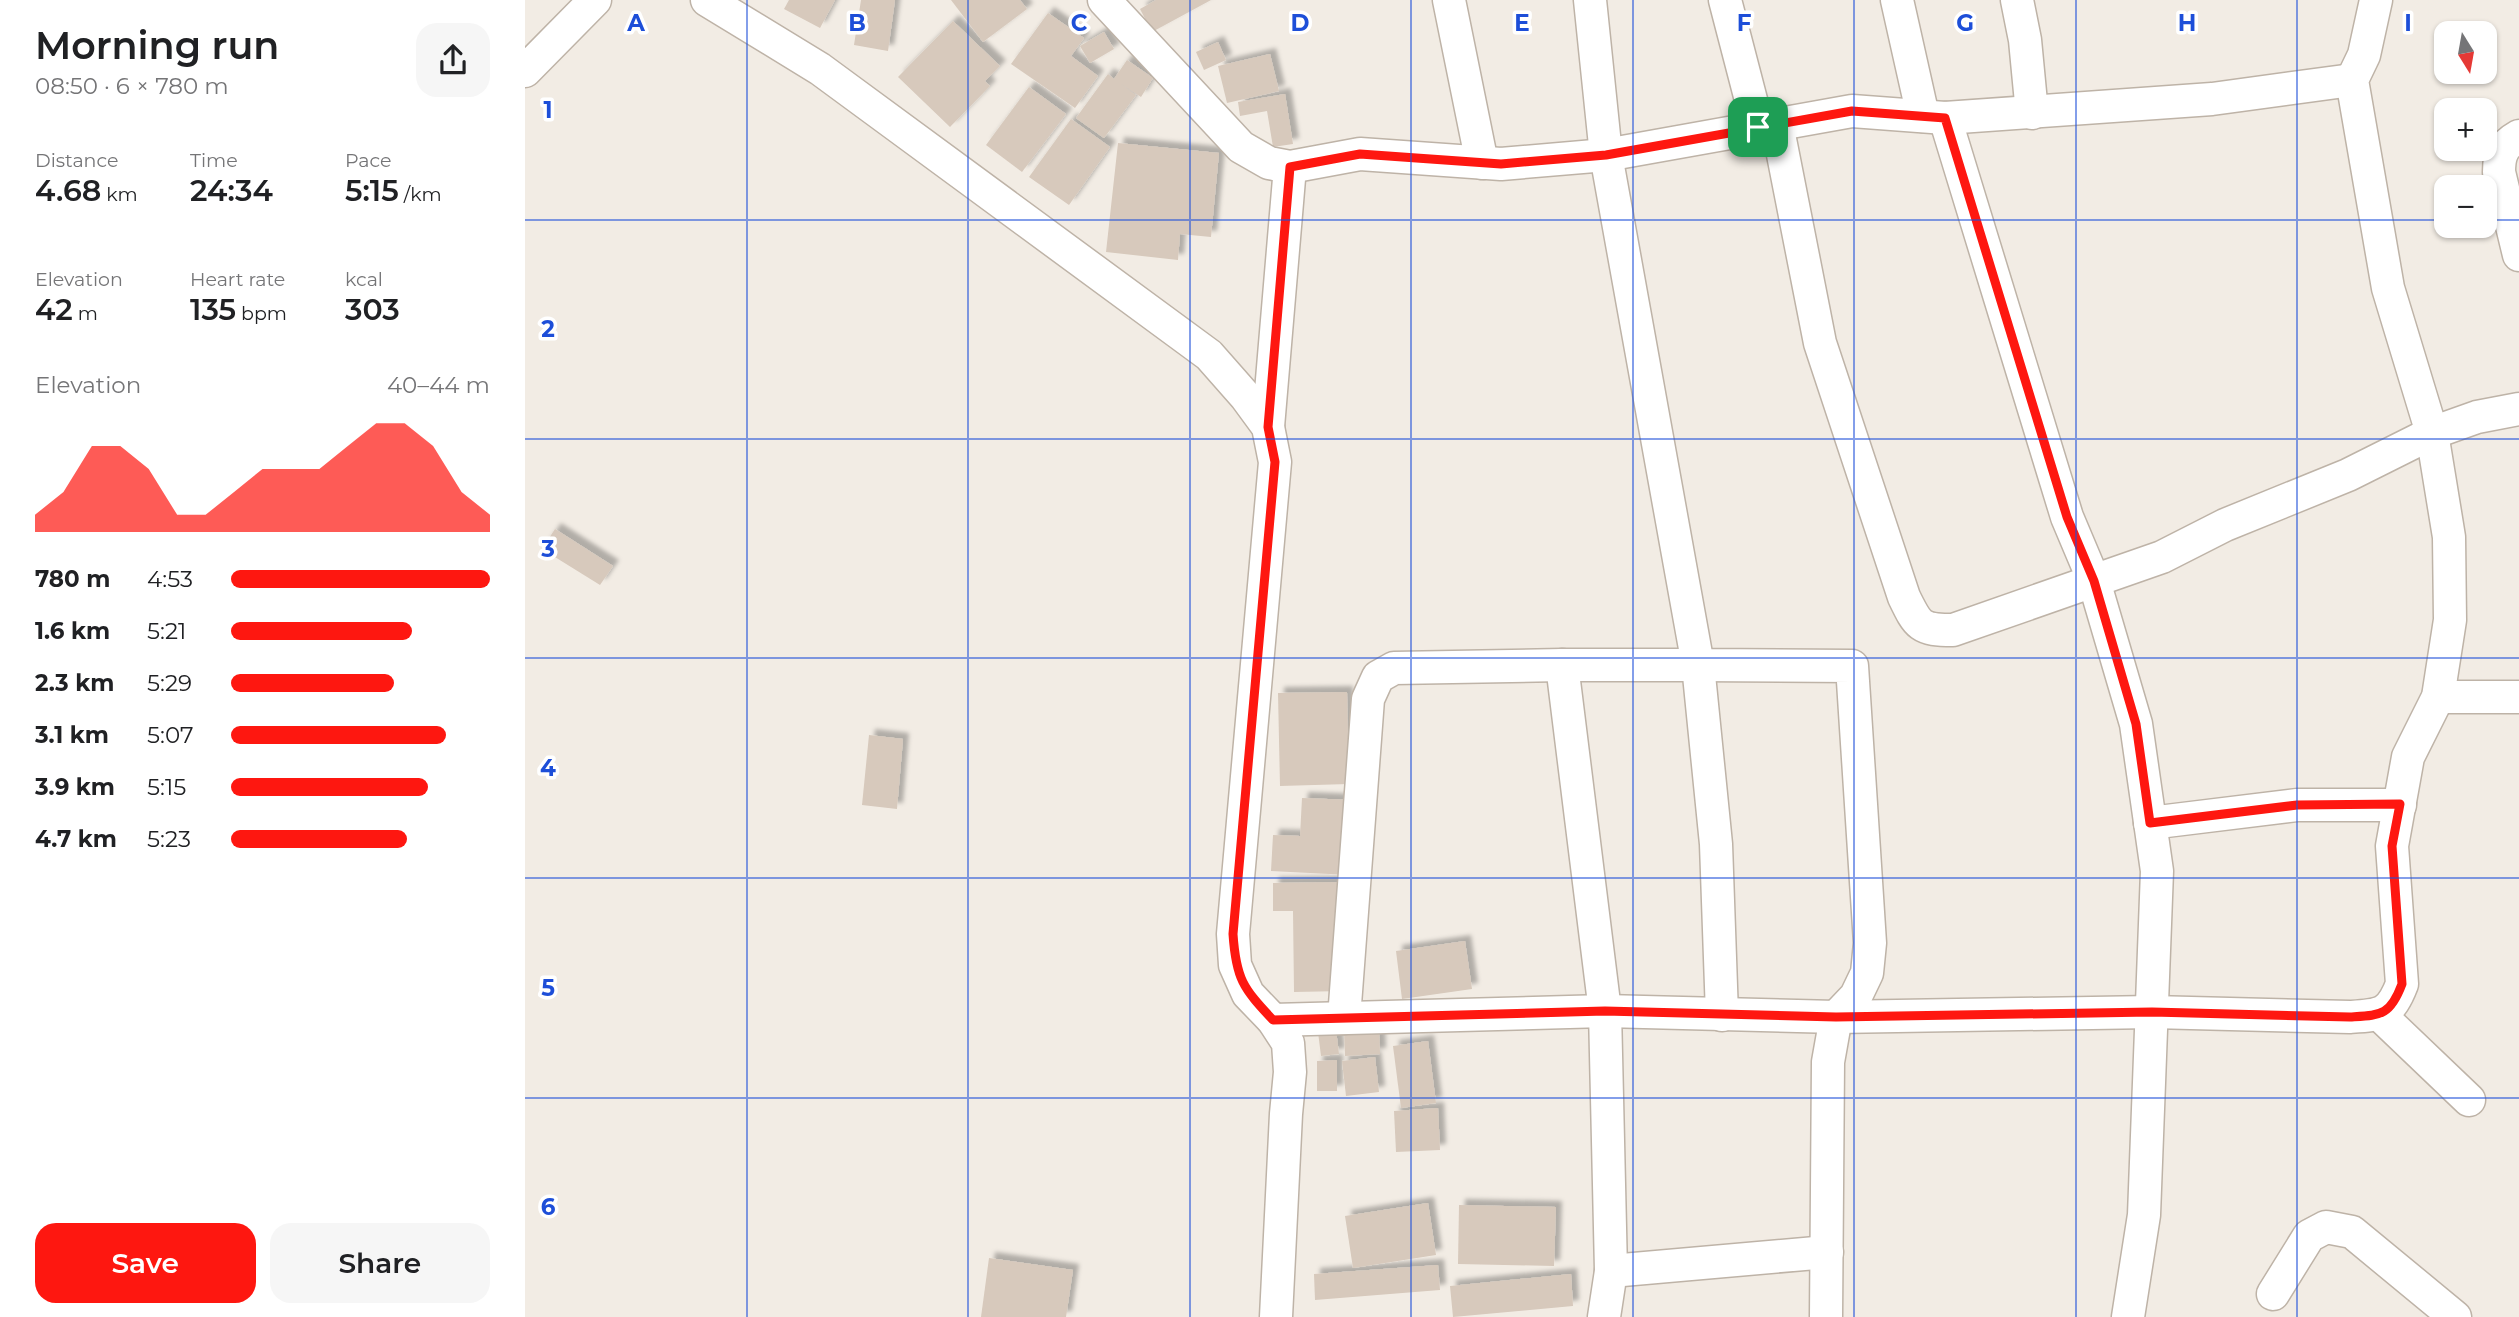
<!DOCTYPE html>
<html lang="en">
<head>
<meta charset="utf-8">
<style>
  body { margin:0; font-family:Montserrat,sans-serif; background:#f6f6f6; color:#202124; height:100vh; display:flex; flex-direction:column; font-size:26px; white-space:nowrap }
  * { box-sizing:border-box; margin:0 }
  p { font-size:23px; color:#757577 }
  .icon { flex:none; width:38px; height:38px; fill:none; stroke:currentColor; stroke-width:2; stroke-linecap:round; stroke-linejoin:round }
  .map { position:relative; flex:1; overflow:hidden }
  .drawer { display:flex; flex-direction:column; background:#fff; width:525px }
  .drawer>* { flex:none }
  .needle { width:46px; rotate:169deg }
  .buttons { position:absolute; left:1909px; top:21px; display:grid; gap:14px }
  .buttons a { display:grid; place-items:center; width:63px; height:63px; border-radius:14px; background:#fff; box-shadow:0 2px 5px #0004; font-size:35px }
  .pin { position:absolute; display:grid; place-items:center; width:60px; height:60px; color:#fff; margin:-30px; border-radius:14px; box-shadow:0 4px 10px #0006 }
  .round { display:grid; place-items:center; flex:none; width:74px; height:74px; border-radius:21px; background:#f6f6f6 }
  .head { display:flex; align-items:center; justify-content:space-between; height:119px; padding:0 35px }
  h1 { font-size:38px; font-weight:600; line-height:52px }
  .metrics { display:grid; grid-template-columns:repeat(3,1fr); gap:10px; height:119px; padding:7px 35px }
  .metrics div { display:grid; align-content:center }
  .metrics b { font-size:30px; font-weight:600 }
  .metrics small { font-size:19px; font-weight:400 }
  .metrics p { font-size:19px }
  .chart { height:196px; padding:14px 35px }
  .chart p { display:flex; justify-content:space-between }
  .chart svg { width:100%; height:126px; margin-top:7px; fill:#fe1710; opacity:.7 }
  .cta { display:flex; gap:14px; margin-top:auto; padding:14px 35px }
  .cta a { flex:1; height:80px; border-radius:21px; background:#fe1710; color:#fff; font-size:28px; font-weight:600; line-height:80px; text-align:center }
  .cta a+a { background:#f6f6f6; color:#202124 }
  ul { padding:0 35px; list-style:none; font-size:23px }
  li { display:grid; grid-template-columns:112px 84px 1fr; align-items:center; height:52px }
  li i { height:18px; border-radius:9px; background:#fe1710 }
  main { display:flex; flex:1; min-height:0 }
  .map>svg:first-child { display:block }
  .building { fill:#d7c9bc; filter:url(#shadow) }
  .lines { fill:none; stroke-linecap:round; stroke-linejoin:round }
  .street-casing { stroke:#beb3a7; stroke-width:35 }
  .street { stroke:#fff; stroke-width:32 }
  .route-casing { stroke:#fff; stroke-width:14 }
  .route { stroke:#fe1710; stroke-width:9 }
  .grid { fill:none; stroke:#1d4ed8; stroke-width:2; stroke-opacity:0.55 }
  .grid-label { font-size:23px; text-anchor:middle; font-weight:bold; fill:#1d4ed8; stroke:#fff; stroke-width:7; stroke-linejoin:round; paint-order:stroke }
</style>
</head>
<body>
<main>
<section class="drawer">
<div class="head"><div><h1>Morning run</h1><p>08:50 · 6 × 780 m</p></div><a class="round"><svg class="icon" aria-label="share" viewBox="0 0 24 24"><path d="M12 15V3M7 8l5-5 5 5M5 13v7h14v-7"/></svg></a></div>
<div class="metrics">
<div><p>Distance</p><b>4.68<small> km</small></b></div>
<div><p>Time</p><b>24:34</b></div>
<div><p>Pace</p><b>5:15<small> /km</small></b></div>
</div>
<div class="metrics">
<div><p>Elevation</p><b>42<small> m</small></b></div>
<div><p>Heart rate</p><b>135<small> bpm</small></b></div>
<div><p>kcal</p><b>303</b></div>
</div>
<div class="chart"><p><span>Elevation</span>40–44 m</p>
<svg viewBox="0 0 160 44" preserveAspectRatio="none"><path d="M0 44V38L10 30L20 14L30 14L40 22L50 38L60 38L70 30L80 22L90 22L100 22L110 14L120 6L130 6L140 14L150 30L160 38V44z"/></svg>
</div>
<ul>
<li><b>780 m</b>4:53<i style="width:100%"></i></li>
<li><b>1.6 km</b>5:21<i style="width:70%"></i></li>
<li><b>2.3 km</b>5:29<i style="width:63%"></i></li>
<li><b>3.1 km</b>5:07<i style="width:83%"></i></li>
<li><b>3.9 km</b>5:15<i style="width:76%"></i></li>
<li><b>4.7 km</b>5:23<i style="width:68%"></i></li>
</ul>
<div class="cta"><a>Save</a><a>Share</a></div>
</section>
<div class="map">
<svg width="1994" height="1317" viewBox="0 0 1994 1317">
  <defs>
    <filter id="shadow"><feDropShadow dx="6" dy="-6" stdDeviation="2" flood-color="#0004"/></filter>
  </defs>
  <rect width="100%" height="100%" fill="#f2ece4"/>
  <g class="building">
    <path d="M264,0H310L295,28L259,9Z"/>
    <path d="M336,0H370L363,51L329,45Z"/>
    <path d="M426,0H495L502,9L458,42Z"/>
    <path d="M631,0H686L627,32L615,9Z"/>
    <path d="M523,13L559,38L546,56L573,76L550,108L486,64Z"/>
    <path d="M428,21L475,66L460,81L465,86L425,127L373,77Z"/>
    <path d="M579,32L589,49L565,63L555,46Z"/>
    <path d="M693,42L701,60L679,70L671,52Z"/>
    <path d="M745,54L754,91L702,103L693,66Z"/>
    <path d="M602,60L628,78L616,97L596,84L611,95L579,138L551,118L583,74L589,79Z"/>
    <path d="M504,87L541,114L497,172L461,145Z"/>
    <path d="M760,94L768,144L748,147L742,111L715,116L713,102Z"/>
    <path d="M546,119L585,147L544,205L504,177Z"/>
    <path d="M593,143L694,153L686,237L655,234L653,260L581,252Z"/>
    <path d="M30,529L88,566L75,585L17,549Z"/>
    <path d="M822,692L824,784L755,786L753,693Z"/>
    <path d="M344,735L378,739L372,809L337,805Z"/>
    <path d="M777,798L828,800L824,875L746,871L748,835L775,836Z"/>
    <path d="M818,882L819,991L769,992L768,911H748V883Z"/>
    <path d="M940,941L947,989L877,999L871,951Z"/>
    <path d="M854,1027L855,1054L820,1056L819,1029Z"/>
    <path d="M811,1030L814,1054L796,1056L793,1032Z"/>
    <path d="M903,1041L911,1103L876,1108L868,1046Z"/>
    <path d="M850,1057L854,1092L821,1096L817,1061Z"/>
    <path d="M812,1060V1091H792V1061Z"/>
    <path d="M913,1108L915,1150L871,1152L869,1111Z"/>
    <path d="M903,1203L911,1255L828,1268L820,1216Z"/>
    <path d="M934,1205L1031,1207L1029,1266L933,1264Z"/>
    <path d="M464,1258L548,1270L541,1317H456Z"/>
    <path d="M913,1265L915,1290L790,1300L789,1274Z"/>
    <path d="M1046,1274L1048,1306L928,1317L925,1286Z"/>
  </g>
  <g class="lines">
    <g class="street-casing">
      <g id="street">
        <path d="M182,0L295,69L684,355L721,397L743,427L750,462L708,934L710,965L723,994L748,1020L763,1043L765,1072L761,1114L751,1317"/>
        <path d="M579,0L716,147L744,163L765,167L835,154L976,164L1081,155L1327,111L1420,118L1687,99L1827,80"/>
        <path d="M924,0L957,163"/>
        <path d="M1065,0L1081,155L1173,665L1327,666L1345,943L1342,973L1331,996L1311,1017L1303,1062L1301,1317"/>
        <path d="M1200,0L1233,127"/>
        <path d="M1372,0L1398,116"/>
        <path d="M1492,0L1500,40L1507,113"/>
        <path d="M0,71L70,0"/>
        <path d="M1420,118L1542,517L1569,581L1611,724L1632,871L1619,1215L1603,1317"/>
        <path d="M1252,124L1295,343L1379,597C1393,626 1395,630 1428,630L1637,557L1700,525L1823,475L1907,433L1952,417L1994,409"/>
        <path d="M1994,136C1978,145 1974,154 1974,172L1994,255"/>
        <path d="M743,427L765,167"/>
        <path d="M1913,697H1994"/>
        <path d="M1625,823L1772,805H1875"/>
        <path d="M1855,1015L1944,1100"/>
        <path d="M819,1018L843,699L853,677L869,668L1037,665"/>
        <path d="M748,1020L1080,1011L1311,1017L1627,1012L1825,1017C1856,1015 1865,1015 1877,984L1867,846L1883,757L1913,697L1925,620L1924,537L1907,433L1863,288L1827,80L1839,55L1851,0"/>
        <path d="M1086,1271L1302,1252"/>
        <path d="M1748,1294L1784,1236L1801,1227L1827,1232L1930,1317"/>
        <path d="M1079,1317L1086,1271L1080,1011L1037,665H1173L1191,844L1197,1015"/>
      </g>
    </g>
    <use href="#street" class="street"/>
  </g>
  <g class="lines">
    <g class="route-casing">
      <path id="route" d="M1327,111L1420,118L1542,517L1569,581L1611,724L1625,823L1772,805L1875,804L1867,846L1877,984C1865,1016 1856,1015 1825,1017L1627,1012L1311,1017L1080,1011L748,1020C718,988 711,979 708,934L750,462L743,427L765,167L835,154L976,164L1081,155Z"/>
    </g>
    <use href="#route" class="route"/>
  </g>
  <path class="grid" d="M222,0V1317M443,0V1317M665,0V1317M886,0V1317M1108,0V1317M1329,0V1317M1551,0V1317M1772,0V1317M0,220H1922M1960,220H1994M0,439H1994M0,658H1994M0,878H1994M0,1098H1994"/>
  <g class="grid-label">
    <text x="111" y="31">A</text>
    <text x="332" y="31">B</text>
    <text x="554" y="31">C</text>
    <text x="775" y="31">D</text>
    <text x="997" y="31">E</text>
    <text x="1219" y="31">F</text>
    <text x="1440" y="31">G</text>
    <text x="1662" y="31">H</text>
    <text x="1883" y="31">I</text>
    <text x="23" y="118">1</text>
    <text x="23" y="337">2</text>
    <text x="23" y="557">3</text>
    <text x="23" y="776">4</text>
    <text x="23" y="996">5</text>
    <text x="23" y="1215">6</text>
  </g>
</svg>
<div class="buttons">
<a><svg class="needle" viewBox="-14 -14 28 28"><path d="M0-13l5 13h-10z" fill="#e53935"/><path d="M0 13l5-13h-10z" fill="#757577"/></svg></a>
<a>+</a>
<a>−</a>
</div>
<div class="pin" style="left:1233px;top:127px;background:#1e9e55"><svg class="icon" aria-label="arrive" viewBox="0 0 24 24"><path d="M6 21V4h12l-3 4 3 4H6"/></svg></div>
</div>
</main>
</body>
</html>
